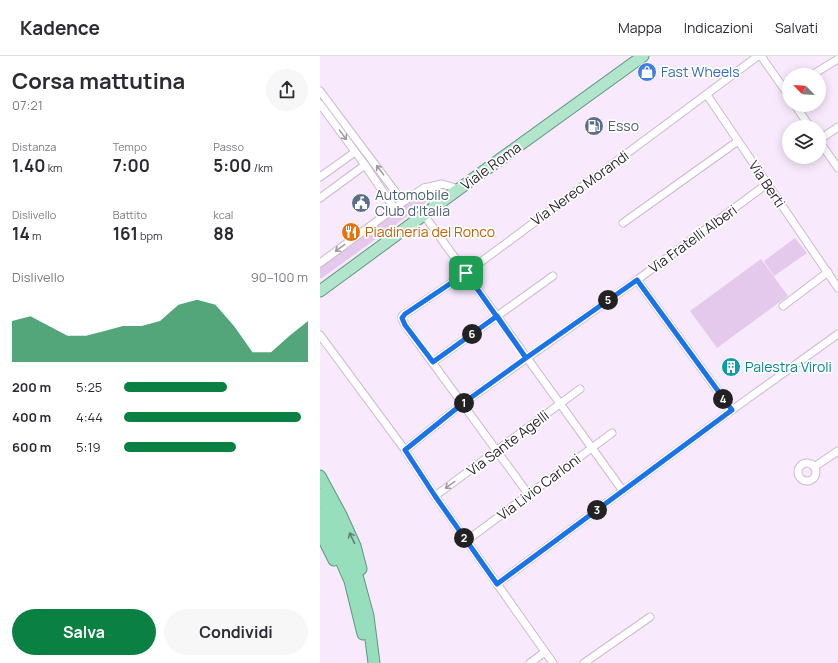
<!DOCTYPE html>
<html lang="it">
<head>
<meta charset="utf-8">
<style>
  body { margin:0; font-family:Manrope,sans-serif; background:#f7f7f7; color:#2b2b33; height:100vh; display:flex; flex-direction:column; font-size:15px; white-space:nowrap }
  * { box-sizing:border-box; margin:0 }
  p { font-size:13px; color:#7c7c81 }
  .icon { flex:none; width:22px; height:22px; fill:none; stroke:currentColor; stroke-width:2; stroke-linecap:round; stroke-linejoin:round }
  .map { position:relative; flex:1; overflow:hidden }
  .panel { display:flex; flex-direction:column; background:#fff; width:320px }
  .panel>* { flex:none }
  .needle { width:26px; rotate:294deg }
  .controls { position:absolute; left:462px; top:12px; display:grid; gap:8px }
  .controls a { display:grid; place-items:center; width:44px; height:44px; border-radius:50%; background:#fff; box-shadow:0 2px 10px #0003; font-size:20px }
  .pin { position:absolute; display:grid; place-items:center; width:34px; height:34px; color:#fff; margin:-17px; border-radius:8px; box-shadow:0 2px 6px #0006 }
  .km { position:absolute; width:20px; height:20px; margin:-10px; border-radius:50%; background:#222; color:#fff; font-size:11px; line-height:20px; text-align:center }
  .round { display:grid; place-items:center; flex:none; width:42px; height:42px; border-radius:21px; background:#f7f7f7 }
  .head { display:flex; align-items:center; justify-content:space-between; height:68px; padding:0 12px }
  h1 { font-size:22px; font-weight:700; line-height:30px }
  .figures { display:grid; grid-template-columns:repeat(3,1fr); gap:6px; height:68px; padding:4px 12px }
  .figures div { display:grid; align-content:center }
  .figures b { font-size:17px; font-weight:700 }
  .figures small { font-size:11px; font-weight:400 }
  .figures p { font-size:11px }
  .chart { height:112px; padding:8px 12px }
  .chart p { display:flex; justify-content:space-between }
  .chart svg { width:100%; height:72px; margin-top:4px; fill:#0b8043; opacity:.7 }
  .primary-button { display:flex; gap:8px; margin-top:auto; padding:8px 12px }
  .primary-button a { flex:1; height:46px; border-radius:24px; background:#0b8043; color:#fff; font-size:16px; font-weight:700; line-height:46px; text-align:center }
  .primary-button a+a { background:#f7f7f7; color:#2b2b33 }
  ul { padding:0 12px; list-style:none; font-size:13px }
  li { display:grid; grid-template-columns:64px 48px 1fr; align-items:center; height:30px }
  li i { height:10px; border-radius:5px; background:#0b8043 }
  header { display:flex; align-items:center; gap:24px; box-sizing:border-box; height:56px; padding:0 20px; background:#fff; border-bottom:1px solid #e1e1e2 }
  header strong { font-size:19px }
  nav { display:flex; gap:22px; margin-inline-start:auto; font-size:14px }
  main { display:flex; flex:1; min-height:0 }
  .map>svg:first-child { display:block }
  .green { fill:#e5c9ed }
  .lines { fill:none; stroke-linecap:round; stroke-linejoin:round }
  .minor-casing { stroke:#ccbad1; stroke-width:9 }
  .primary-casing { stroke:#60967f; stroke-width:13 }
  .trunk-casing { stroke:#60967f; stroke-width:13 }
  .minor { stroke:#fff; stroke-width:7 }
  .primary { stroke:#b1e6cd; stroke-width:11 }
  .trunk { stroke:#97debc; stroke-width:11 }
  .oneway { stroke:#9f9ca0 }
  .oneway2 { stroke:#608074 }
  .route-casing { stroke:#fff; stroke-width:8 }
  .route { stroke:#1a73e8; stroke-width:5 }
  .labels { text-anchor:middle; stroke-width:3.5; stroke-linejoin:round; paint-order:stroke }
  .shop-label { font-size:14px; fill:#366cbe; stroke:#fff; text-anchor:start }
  .service-label { font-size:14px; fill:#4e5e75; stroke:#fff; text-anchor:start }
  .street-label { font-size:14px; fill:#29222b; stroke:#fff }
  .food-label { font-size:14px; fill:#c56008; stroke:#fff; text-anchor:start }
  .culture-label { font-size:14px; fill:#0d838f; stroke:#fff; text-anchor:start }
</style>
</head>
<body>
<header>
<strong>Kadence</strong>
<nav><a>Mappa</a><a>Indicazioni</a><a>Salvati</a></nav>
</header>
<main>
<section class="panel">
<div class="head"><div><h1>Corsa mattutina</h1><p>07:21</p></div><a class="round"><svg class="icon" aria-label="share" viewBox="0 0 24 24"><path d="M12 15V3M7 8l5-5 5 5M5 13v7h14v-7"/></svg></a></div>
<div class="figures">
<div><p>Distanza</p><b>1.40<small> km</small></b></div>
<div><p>Tempo</p><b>7:00</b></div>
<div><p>Passo</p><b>5:00<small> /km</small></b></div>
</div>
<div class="figures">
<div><p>Dislivello</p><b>14<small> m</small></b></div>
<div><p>Battito</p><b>161<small> bpm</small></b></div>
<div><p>kcal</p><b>88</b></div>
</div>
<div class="chart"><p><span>Dislivello</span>90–100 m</p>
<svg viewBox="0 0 160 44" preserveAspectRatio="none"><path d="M0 44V19L10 16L20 22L30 28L40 28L50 25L60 22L70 22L80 19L90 9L100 6L110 9L120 22L130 38L140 38L150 28L160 19V44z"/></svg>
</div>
<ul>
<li><b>200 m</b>5:25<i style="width:56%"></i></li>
<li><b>400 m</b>4:44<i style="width:96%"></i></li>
<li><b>600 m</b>5:19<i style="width:61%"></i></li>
</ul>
<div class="primary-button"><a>Salva</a><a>Condividi</a></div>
</section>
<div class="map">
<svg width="518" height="607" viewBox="0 0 518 607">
  <rect width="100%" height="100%" fill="#f8e9fc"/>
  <g class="green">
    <path d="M105,136L109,138V142L108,145L2,222H0V211L101,137Z"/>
    <path d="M475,182L487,197L454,220L444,205Z"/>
    <path d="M441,203L468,240L397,292L370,255Z"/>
  </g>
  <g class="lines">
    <g class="minor-casing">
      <g id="minor">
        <path d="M441,0L469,40"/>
        <path d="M492,19L518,3"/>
        <path d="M0,35L83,146"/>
        <path d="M387,39L518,232"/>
        <path d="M0,48L45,109L74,152"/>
        <path d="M475,49L490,71"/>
        <path d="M499,84L518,71"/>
        <path d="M499,85L518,112"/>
        <path d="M0,121L35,96"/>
        <path d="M104,132L111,136L114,143L112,153"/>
        <path d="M0,142L45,109"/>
        <path d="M104,159L303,435"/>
        <path d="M303,167L418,85"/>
        <path d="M0,207L83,146L104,132L122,128L139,133"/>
        <path d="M317,224L412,354"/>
        <path d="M463,250L508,216"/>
        <path d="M0,279L85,394L115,440L233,607"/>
        <path d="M113,306L233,220"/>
        <path d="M85,394L142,348L317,224L447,128"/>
        <circle cx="487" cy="416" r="9"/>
        <path d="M494,411L518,395"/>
        <path d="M209,439L85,269L82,263V260L146,217L438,0"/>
        <path d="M115,440L260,333"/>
        <path d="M146,485L292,377"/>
        <path d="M177,528L412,354L518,278"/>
        <path d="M210,607L225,596"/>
        <path d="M264,607L330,561"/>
      </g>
    </g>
    <g class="primary-casing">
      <path id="primary" d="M0,235L139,133L323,0"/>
    </g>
    <g class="trunk-casing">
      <g id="trunk">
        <path d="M0,420L21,459L35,490L41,513"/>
        <path d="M0,438L35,512L48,560L54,607"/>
        <path d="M0,457L30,525L43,578"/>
        <path d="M0,476L14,504"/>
      </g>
    </g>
    <use href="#minor" class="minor"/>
    <use href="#primary" class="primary"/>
    <use href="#trunk" class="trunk"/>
  </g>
  <defs><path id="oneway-shaft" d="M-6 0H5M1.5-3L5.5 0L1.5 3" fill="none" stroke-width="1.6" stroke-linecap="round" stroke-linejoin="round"/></defs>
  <g class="oneway">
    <use href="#oneway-shaft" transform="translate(23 79) rotate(54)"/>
    <use href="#oneway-shaft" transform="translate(60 114) rotate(-127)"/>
    <use href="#oneway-shaft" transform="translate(20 192) rotate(144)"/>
    <use href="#oneway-shaft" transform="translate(130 429) rotate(144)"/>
  </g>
  <use class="oneway2" href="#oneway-shaft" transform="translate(32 482) rotate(-115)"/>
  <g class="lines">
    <g class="route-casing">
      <path id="route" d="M146,217L206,302L142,348L85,394L115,440L177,528L412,354L317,224L206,302L177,260L113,306L85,269L82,262L85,258L146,217"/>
    </g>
    <use href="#route" class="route"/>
  </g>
  <defs>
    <g id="shop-disc" transform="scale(1)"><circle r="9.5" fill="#3f7fe0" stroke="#fff"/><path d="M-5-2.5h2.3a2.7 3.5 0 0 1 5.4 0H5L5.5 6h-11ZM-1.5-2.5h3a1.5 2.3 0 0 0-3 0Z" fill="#fff"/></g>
    <g id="fuel-disc" transform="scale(1)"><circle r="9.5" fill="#5c6f8a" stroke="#fff"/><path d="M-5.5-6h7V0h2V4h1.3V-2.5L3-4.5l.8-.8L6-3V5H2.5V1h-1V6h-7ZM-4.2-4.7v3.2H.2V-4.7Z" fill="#fff"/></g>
    <g id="civic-disc" transform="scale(1)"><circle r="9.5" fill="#5c6f8a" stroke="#fff"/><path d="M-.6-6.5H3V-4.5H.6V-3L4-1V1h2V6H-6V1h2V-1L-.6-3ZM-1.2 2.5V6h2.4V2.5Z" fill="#fff"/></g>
    <g id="restaurant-disc" transform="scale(1)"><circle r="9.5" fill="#e8710a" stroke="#fff"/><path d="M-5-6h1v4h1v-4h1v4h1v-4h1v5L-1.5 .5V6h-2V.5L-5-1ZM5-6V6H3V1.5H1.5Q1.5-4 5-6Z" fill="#fff"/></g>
    <g id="building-disc" transform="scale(1)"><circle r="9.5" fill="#0f9aa8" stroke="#fff"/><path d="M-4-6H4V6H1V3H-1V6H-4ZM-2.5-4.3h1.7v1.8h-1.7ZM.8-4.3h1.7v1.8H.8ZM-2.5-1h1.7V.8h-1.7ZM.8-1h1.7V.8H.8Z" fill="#fff"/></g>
  </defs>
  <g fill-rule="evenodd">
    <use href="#shop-disc" x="327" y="16"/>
    <use href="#fuel-disc" x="274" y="70"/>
    <use href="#civic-disc" x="41" y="147"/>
    <use href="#restaurant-disc" x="31" y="176"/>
    <use href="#building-disc" x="411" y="311"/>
  </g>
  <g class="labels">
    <g class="shop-label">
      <text x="341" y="21">Fast Wheels</text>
    </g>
    <g class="service-label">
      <text x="288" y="75">Esso</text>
      <text x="55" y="144">Automobile<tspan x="55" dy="16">Club d'Italia</tspan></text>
    </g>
    <g class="street-label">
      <text transform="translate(171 110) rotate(-36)" y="5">Viale Roma</text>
      <text transform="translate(447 128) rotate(56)" y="5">Via Berti</text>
      <text transform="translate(260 132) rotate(-36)" y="5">Via Nereo Morandi</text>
      <text transform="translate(373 183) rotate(-36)" y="5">Via Fratelli Alberi</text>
      <text transform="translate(188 387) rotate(-37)" y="5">Via Sante Agelli</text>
      <text transform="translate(219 431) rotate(-37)" y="5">Via Livio Carloni</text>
    </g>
    <g class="food-label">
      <text x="45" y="181">Piadineria del Ronco</text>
    </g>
    <g class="culture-label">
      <text x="425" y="316">Palestra Viroli</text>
    </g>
  </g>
</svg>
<div class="controls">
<a><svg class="needle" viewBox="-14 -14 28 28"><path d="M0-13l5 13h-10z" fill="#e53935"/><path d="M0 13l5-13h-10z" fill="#7c7c81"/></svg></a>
<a><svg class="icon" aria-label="layers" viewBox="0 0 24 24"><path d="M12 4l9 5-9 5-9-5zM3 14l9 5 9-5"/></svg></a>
</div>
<div class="pin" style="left:146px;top:217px;background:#1e9e55"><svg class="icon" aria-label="arrive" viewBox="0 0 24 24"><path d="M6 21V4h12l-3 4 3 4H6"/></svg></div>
<b class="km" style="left:144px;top:347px">1</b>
<b class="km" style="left:144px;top:482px">2</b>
<b class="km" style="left:277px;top:454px">3</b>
<b class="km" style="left:403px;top:343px">4</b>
<b class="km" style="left:288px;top:244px">5</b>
<b class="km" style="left:152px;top:278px">6</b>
</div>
</main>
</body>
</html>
